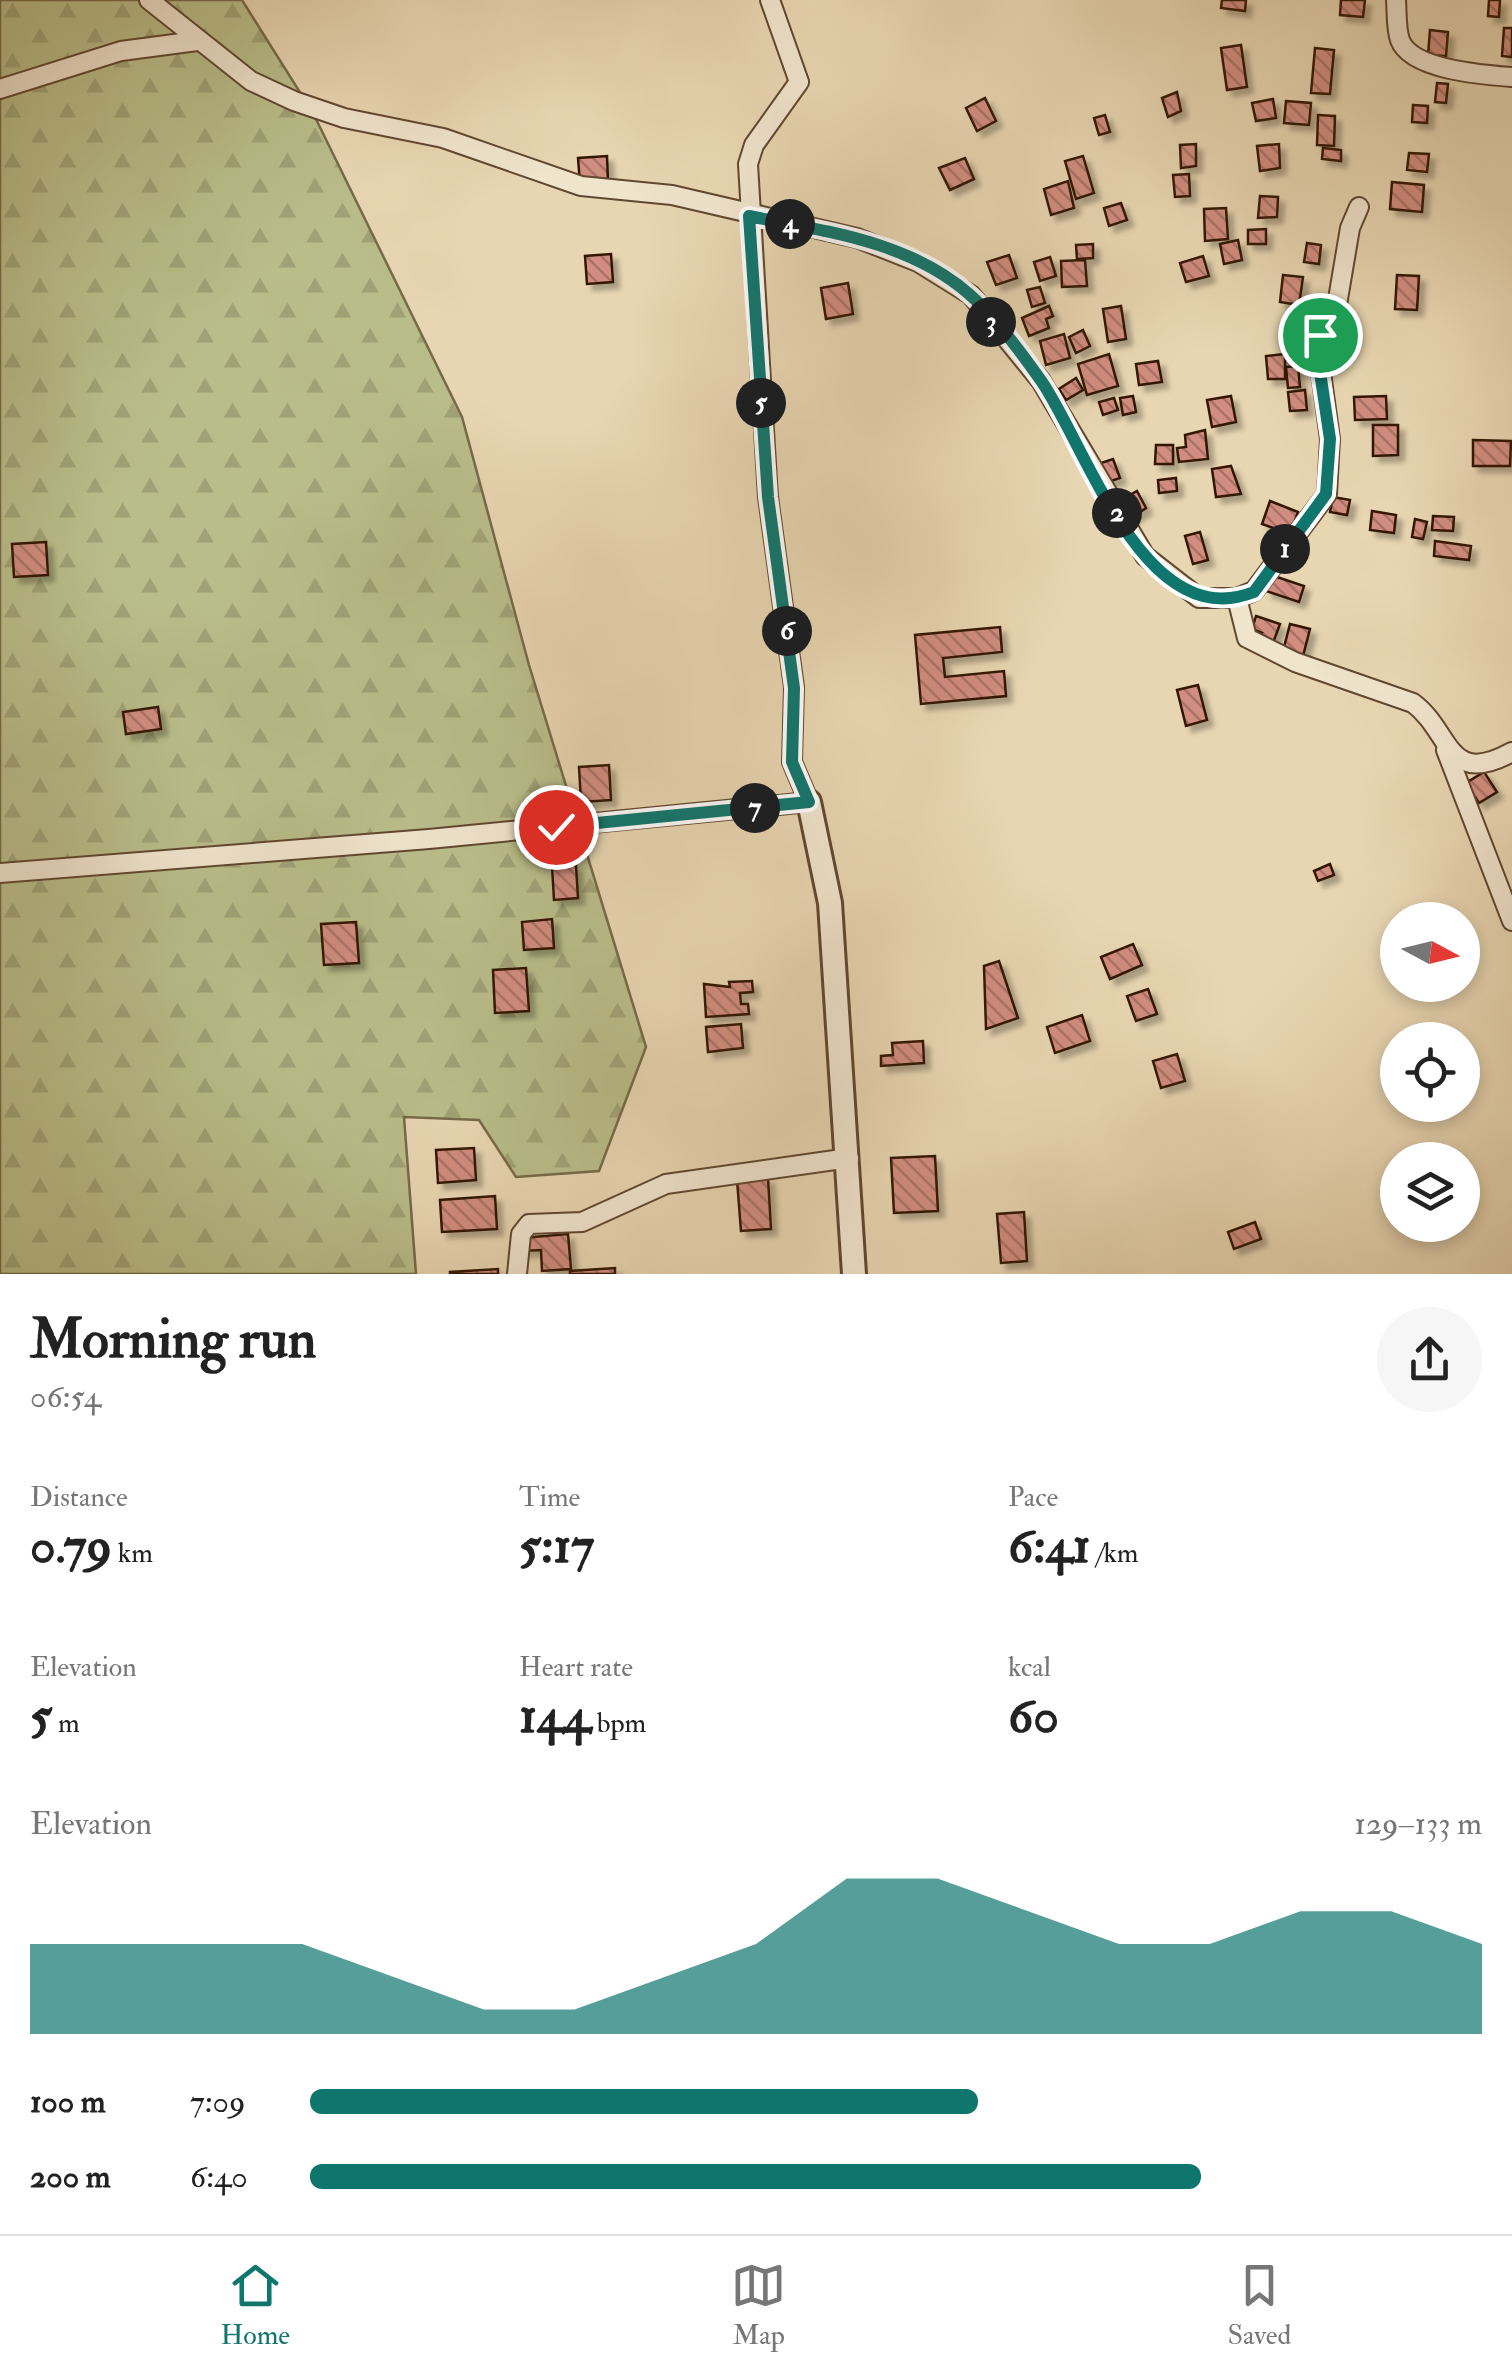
<!DOCTYPE html>
<html lang="en">
<head>
<meta charset="utf-8">
<style>
  body { margin:0; font-family:"IM FELL Double Pica",serif; background:#f6f6f6; color:#222; height:100vh; display:flex; flex-direction:column; font-size:38px; white-space:nowrap }
  * { box-sizing:border-box; margin:0 }
  p { font-size:32px; color:#767676 }
  .icon { flex:none; width:55px; height:55px; fill:none; stroke:currentColor; stroke-width:2; stroke-linecap:round; stroke-linejoin:round }
  .map { position:relative; height:1274px; overflow:hidden }
  .drawer { display:flex; flex-direction:column; background:#fff; flex:1 }
  .drawer>* { flex:none }
  .needle { width:65px; rotate:97deg }
  .buttons { position:absolute; left:1380px; top:902px; display:grid; gap:20px }
  .buttons a { display:grid; place-items:center; width:100px; height:100px; border-radius:50%; background:#fff; box-shadow:0 5px 15px #0003; font-size:50px }
  .pin { position:absolute; display:grid; place-items:center; width:85px; height:85px; color:#fff; margin:-42px; border:5px solid #fff; border-radius:50%; box-shadow:0 2px 10px #0007 }
  .km { position:absolute; width:50px; height:50px; margin:-25px; border-radius:50%; background:#222; color:#fff; font-size:28px; line-height:50px; text-align:center }
  .round { display:grid; place-items:center; flex:none; width:105px; height:105px; border-radius:52px; background:#f6f6f6 }
  .head { display:flex; align-items:center; justify-content:space-between; height:170px; padding:0 30px }
  h1 { font-size:55px; font-weight:700; line-height:75px }
  .metrics { display:grid; grid-template-columns:repeat(3,1fr); gap:15px; height:170px; padding:10px 30px }
  .metrics div { display:grid; align-content:center }
  .metrics b { font-size:50px; font-weight:700 }
  .metrics small { font-size:28px; font-weight:400 }
  .metrics p { font-size:28px }
  .chart { height:280px; padding:20px 30px }
  .chart p { display:flex; justify-content:space-between }
  .chart svg { width:100%; height:180px; margin-top:10px; fill:#0f766e; opacity:.7 }
  ul { padding:0 30px; list-style:none; font-size:32px }
  li { display:grid; grid-template-columns:160px 120px 1fr; align-items:center; height:75px }
  li i { height:25px; border-radius:12px; background:#0f766e }
  .menu { display:flex; justify-content:space-around; align-items:center; height:140px; border-top:2px solid #e0e0e0; background:#fff; font-size:28px; color:#767676 }
  .menu a { display:grid; justify-items:center; gap:5px }
  .menu .selected { color:#0f766e }
  .map>svg:first-child { display:block }
  .forest { fill:url(#forest-firs); stroke:#766a48; stroke-width:2.5 }
  .building { fill:url(#building-back-hatch); stroke:#331705; stroke-width:2.5; filter:url(#shadow) }
  .lines { fill:none; stroke-linecap:round; stroke-linejoin:round }
  .minor-casing { stroke:#604730; stroke-width:22 }
  .tertiary-casing { stroke:#604730; stroke-width:28 }
  .minor { stroke:#f0e4cd; stroke-width:18 }
  .tertiary { stroke:#f0e4cd; stroke-width:22 }
  .route-casing { stroke:#fff; stroke-width:20 }
  .route { stroke:#0f766e; stroke-width:12 }
</style>
</head>
<body>
<div class="map">
<svg width="1512" height="1274" viewBox="0 0 1512 1274">
  <defs>
    <pattern id="forest-firs" width="22" height="20" patternUnits="userSpaceOnUse" patternTransform="scale(2.5)"><rect width="22" height="20" fill="#b9bd8a"/><path d="M5 1l3.5 6h-7zM16 11l3.5 6h-7z" fill="#a0a276"/></pattern>
    <pattern id="building-back-hatch" width="6" height="6" patternUnits="userSpaceOnUse" patternTransform="scale(2.5)"><rect width="6" height="6" fill="#d18d7f"/><path d="M-1 5l2 2M0 0l6 6M5-1l2 2" fill="none" stroke="#aa7266"/></pattern>
    <filter id="shadow"><feDropShadow dx="6" dy="6" stdDeviation="2.5" flood-color="#0004"/></filter>
  </defs>
  <rect width="100%" height="100%" fill="#e8d6b2"/>
  <filter id="stains"><feTurbulence type="fractalNoise" baseFrequency=".002" numOctaves="4"/><feColorMatrix values="0 0 0 0 .2 0 0 0 0 .09 0 0 0 0 .02 0 0 0 .5 -.17"/></filter>
  <radialGradient id="worn" r=".72"><stop offset=".6" stop-color="#630" stop-opacity="0"/><stop offset="1" stop-color="#630" stop-opacity=".3"/></radialGradient>
  <path class="forest" d="M0,0H242L313,113L462,417L529,665L646,1047L599,1171L516,1177L479,1120L404,1117L416,1274H0Z"/>
  <g class="building">
    <path d="M1222,0H1246L1245,11L1221,8Z"/>
    <path d="M1341,0H1365L1363,17L1340,15Z"/>
    <path d="M1489,0H1500L1499,17L1488,16Z"/>
    <path d="M1504,28H1512V57L1502,56Z"/>
    <path d="M1430,30L1448,32L1446,56L1428,55Z"/>
    <path d="M1241,45L1247,87L1227,90L1221,48Z"/>
    <path d="M1315,48L1334,50L1330,94L1311,93Z"/>
    <path d="M1437,83L1448,84L1446,103L1435,102Z"/>
    <path d="M1177,92L1181,111L1168,117L1162,98Z"/>
    <path d="M985,98L996,121L977,131L966,108Z"/>
    <path d="M1273,99L1276,118L1256,121L1252,103Z"/>
    <path d="M1286,101L1311,103L1309,125L1284,123Z"/>
    <path d="M1413,105L1428,106L1427,123L1412,122Z"/>
    <path d="M1105,115L1110,132L1099,135L1094,118Z"/>
    <path d="M1318,115L1335,116L1334,146L1317,145Z"/>
    <path d="M1196,144V166L1181,168L1180,145Z"/>
    <path d="M1279,144L1280,168L1260,171L1257,146Z"/>
    <path d="M1323,148L1341,150V161L1322,159Z"/>
    <path d="M1409,153L1429,154L1427,172L1407,170Z"/>
    <path d="M607,156L608,182L580,184L578,158Z"/>
    <path d="M1083,156L1094,193L1076,199L1065,161Z"/>
    <path d="M965,158L974,179L950,190L939,168Z"/>
    <path d="M1189,174L1190,196L1175,197L1173,175Z"/>
    <path d="M1068,181L1074,208L1051,215L1044,189Z"/>
    <path d="M1392,182L1424,185L1422,212L1390,209Z"/>
    <path d="M1260,196L1278,197L1277,217L1258,218Z"/>
    <path d="M1121,203L1127,220L1109,226L1104,208Z"/>
    <path d="M1226,208L1228,239L1205,241L1204,209Z"/>
    <path d="M1266,229V244H1248V230Z"/>
    <path d="M1238,240L1242,260L1224,264L1220,244Z"/>
    <path d="M1307,243L1321,245L1319,264L1304,262Z"/>
    <path d="M1093,244V258L1077,259L1076,245Z"/>
    <path d="M611,254L613,282L587,284L585,256Z"/>
    <path d="M1009,255L1017,278L996,285L987,262Z"/>
    <path d="M1203,256L1209,276L1186,282L1180,263Z"/>
    <path d="M1050,257L1056,276L1040,281L1034,262Z"/>
    <path d="M1085,260L1087,286L1062,287L1061,261Z"/>
    <path d="M1283,275L1303,277L1299,305L1280,302Z"/>
    <path d="M1397,275L1419,276L1417,310L1395,309Z"/>
    <path d="M848,283L853,314L826,319L821,288Z"/>
    <path d="M1040,287L1045,303L1032,307L1027,290Z"/>
    <path d="M1049,306L1053,316L1046,319L1049,328L1029,336L1022,318Z"/>
    <path d="M1121,306L1126,339L1108,342L1103,309Z"/>
    <path d="M1083,330L1090,346L1076,353L1069,337Z"/>
    <path d="M1064,334L1070,358L1046,365L1040,341Z"/>
    <path d="M1109,354L1118,386L1087,395L1078,364Z"/>
    <path d="M1285,354V379H1268L1266,356Z"/>
    <path d="M1158,361L1162,382L1139,385L1136,364Z"/>
    <path d="M1298,366L1300,387L1288,388L1286,367Z"/>
    <path d="M1076,378L1083,390L1066,400L1059,389Z"/>
    <path d="M1305,390L1307,410L1290,411L1288,392Z"/>
    <path d="M1133,396L1136,412L1123,415L1120,398Z"/>
    <path d="M1231,396L1236,422L1212,427L1207,400Z"/>
    <path d="M1386,396L1387,419L1355,420L1354,397Z"/>
    <path d="M1114,398L1118,410L1103,415L1099,402Z"/>
    <path d="M1373,425H1398V455L1373,456Z"/>
    <path d="M1205,430L1208,459L1179,462L1177,448L1186,447L1185,435Z"/>
    <path d="M1473,440L1511,441L1510,466H1473Z"/>
    <path d="M1156,445H1173V464H1155Z"/>
    <path d="M1113,459L1120,478L1105,483L1098,464Z"/>
    <path d="M1231,466L1241,494L1216,497L1212,469Z"/>
    <path d="M1176,478L1177,491L1159,493L1158,480Z"/>
    <path d="M1137,491L1146,508L1127,521L1116,503Z"/>
    <path d="M1333,497L1350,500L1347,515L1330,512Z"/>
    <path d="M1270,501L1298,512L1290,534L1262,524Z"/>
    <path d="M1372,511L1396,515L1394,533L1370,530Z"/>
    <path d="M1433,516L1454,517L1453,531L1432,530Z"/>
    <path d="M1415,519L1427,522L1423,539L1412,537Z"/>
    <path d="M1200,532L1208,560L1193,564L1185,536Z"/>
    <path d="M1435,541L1471,546L1469,560L1434,556Z"/>
    <path d="M46,542L48,575L14,577L12,544Z"/>
    <path d="M1271,575L1304,586L1299,602L1266,591Z"/>
    <path d="M1256,616L1280,624L1273,643L1260,638L1262,633L1252,629Z"/>
    <path d="M1290,624L1310,629L1302,660L1282,655Z"/>
    <path d="M1000,627L1002,652L943,658L945,677L1004,671L1006,696L921,704L915,635Z"/>
    <path d="M1198,685L1207,720L1186,726L1177,690Z"/>
    <path d="M158,707L161,729L126,734L123,712Z"/>
    <path d="M609,765L611,800L581,802L579,767Z"/>
    <path d="M1484,772L1497,792L1479,803L1466,783Z"/>
    <path d="M1330,864L1334,875L1318,881L1314,871Z"/>
    <path d="M576,865L578,898L554,900L552,866Z"/>
    <path d="M552,919L554,948L524,950L522,922Z"/>
    <path d="M356,922L359,963L324,965L321,924Z"/>
    <path d="M1133,944L1142,965L1110,979L1101,957Z"/>
    <path d="M999,961L1018,1018L986,1029L984,966Z"/>
    <path d="M526,968L529,1011L495,1013L493,970Z"/>
    <path d="M752,981L753,992L740,993L741,1004H748L749,1014L706,1017L704,984L730,987L729,982Z"/>
    <path d="M1148,989L1157,1014L1136,1021L1127,996Z"/>
    <path d="M1082,1015L1090,1041L1055,1053L1047,1027Z"/>
    <path d="M741,1024L743,1048L708,1052L706,1027Z"/>
    <path d="M923,1041L924,1063L881,1066V1056L893,1055L892,1043Z"/>
    <path d="M1177,1054L1185,1081L1161,1088L1153,1061Z"/>
    <path d="M474,1148L476,1180L438,1183L436,1150Z"/>
    <path d="M935,1156L938,1211L894,1213L891,1158Z"/>
    <path d="M768,1178L771,1229L741,1231L737,1180Z"/>
    <path d="M495,1196L497,1229L442,1232L440,1200Z"/>
    <path d="M1024,1212L1027,1261L1001,1263L997,1214Z"/>
    <path d="M1255,1222L1261,1239L1234,1249L1228,1232Z"/>
    <path d="M568,1234L571,1269L542,1271L541,1250L523,1251L522,1238Z"/>
    <path d="M615,1268V1274H570V1271Z"/>
    <path d="M498,1269V1274H450V1272Z"/>
  </g>
  <g class="lines">
    <g class="minor-casing">
      <g id="minor">
        <path d="M149,0L251,81L294,101L344,118L443,138L581,186L672,195L857,238L918,262L971,295L1041,381L1145,556L1199,598H1237L1247,638L1295,662L1413,703C1452,732 1446,788 1512,752"/>
        <path d="M1396,0C1397,13 1396,29 1400,40C1411,70 1484,75 1512,77"/>
        <path d="M0,89L121,51L197,41"/>
        <path d="M1237,598L1254,591L1327,494L1330,439L1317,343L1337,305L1350,228L1359,207"/>
        <path d="M1446,750L1512,921"/>
        <path d="M0,873L429,839L809,802L792,762L794,687L768,497L748,164L754,145L799,82L770,0"/>
        <path d="M517,1274L521,1234L529,1224L582,1222L666,1184L849,1158"/>
      </g>
    </g>
    <g class="tertiary-casing">
      <path id="tertiary" d="M809,802L830,903L854,1274"/>
    </g>
    <use href="#minor" class="minor"/>
    <use href="#tertiary" class="tertiary"/>
  </g>
  <g class="lines">
    <g class="route-casing">
      <path id="route" d="M556,827L809,802L792,762L794,688L768,497L749,216C824,231 909,241 969,294C993,315 1023,355 1042,382C1088,450 1145,635 1254,592L1326,494L1330,439L1317,352L1320,335"/>
    </g>
    <use href="#route" class="route"/>
  </g>
  <rect width="100%" height="100%" filter="url(#stains)"/>
  <rect width="100%" height="100%" fill="url(#worn)"/>
</svg>
<div class="buttons">
<a><svg class="needle" viewBox="-14 -14 28 28"><path d="M0-13l5 13h-10z" fill="#e53935"/><path d="M0 13l5-13h-10z" fill="#767676"/></svg></a>
<a><svg class="icon" aria-label="locate" viewBox="0 0 24 24"><circle cx="12" cy="12" r="6"/><path d="M12 2v4M12 18v4M2 12h4M18 12h4"/></svg></a>
<a><svg class="icon" aria-label="layers" viewBox="0 0 24 24"><path d="M12 4l9 5-9 5-9-5zM3 14l9 5 9-5"/></svg></a>
</div>
<div class="pin" style="left:1320px;top:335px;background:#1e9e55"><svg class="icon" aria-label="arrive" viewBox="0 0 24 24"><path d="M6 21V4h12l-3 4 3 4H6"/></svg></div>
<div class="pin" style="left:556px;top:827px;background:#d93025"><svg class="icon" aria-label="check" viewBox="0 0 24 24"><path d="M5 12l5 5 9-10"/></svg></div>
<b class="km" style="left:1285px;top:549px">1</b>
<b class="km" style="left:1117px;top:513px">2</b>
<b class="km" style="left:991px;top:322px">3</b>
<b class="km" style="left:790px;top:224px">4</b>
<b class="km" style="left:761px;top:403px">5</b>
<b class="km" style="left:787px;top:631px">6</b>
<b class="km" style="left:755px;top:808px">7</b>
</div>
<section class="drawer">
<div class="head"><div><h1>Morning run</h1><p>06:54</p></div><a class="round"><svg class="icon" aria-label="share" viewBox="0 0 24 24"><path d="M12 15V3M7 8l5-5 5 5M5 13v7h14v-7"/></svg></a></div>
<div class="metrics">
<div><p>Distance</p><b>0.79<small> km</small></b></div>
<div><p>Time</p><b>5:17</b></div>
<div><p>Pace</p><b>6:41<small> /km</small></b></div>
</div>
<div class="metrics">
<div><p>Elevation</p><b>5<small> m</small></b></div>
<div><p>Heart rate</p><b>144<small> bpm</small></b></div>
<div><p>kcal</p><b>60</b></div>
</div>
<div class="chart"><p><span>Elevation</span>129–133 m</p>
<svg viewBox="0 0 160 44" preserveAspectRatio="none"><path d="M0 44V22L10 22L20 22L30 22L40 30L50 38L60 38L70 30L80 22L90 6L100 6L110 14L120 22L130 22L140 14L150 14L160 22V44z"/></svg>
</div>
<ul>
<li><b>100 m</b>7:09<i style="width:57%"></i></li>
<li><b>200 m</b>6:40<i style="width:76%"></i></li>
</ul>
</section>
<nav class="menu">
<a class="selected"><svg class="icon" aria-label="home" viewBox="0 0 24 24"><path d="M3 11l9-7 9 7M6 9v11h12V9"/></svg>Home</a>
<a><svg class="icon" aria-label="map" viewBox="0 0 24 24"><path d="M3 6l6-2 6 2 6-2v14l-6 2-6-2-6 2zM9 4v14M15 6v14"/></svg>Map</a>
<a><svg class="icon" aria-label="saved" viewBox="0 0 24 24"><path d="M7 4h10v16l-5-4-5 4z"/></svg>Saved</a>
</nav>
</body>
</html>
